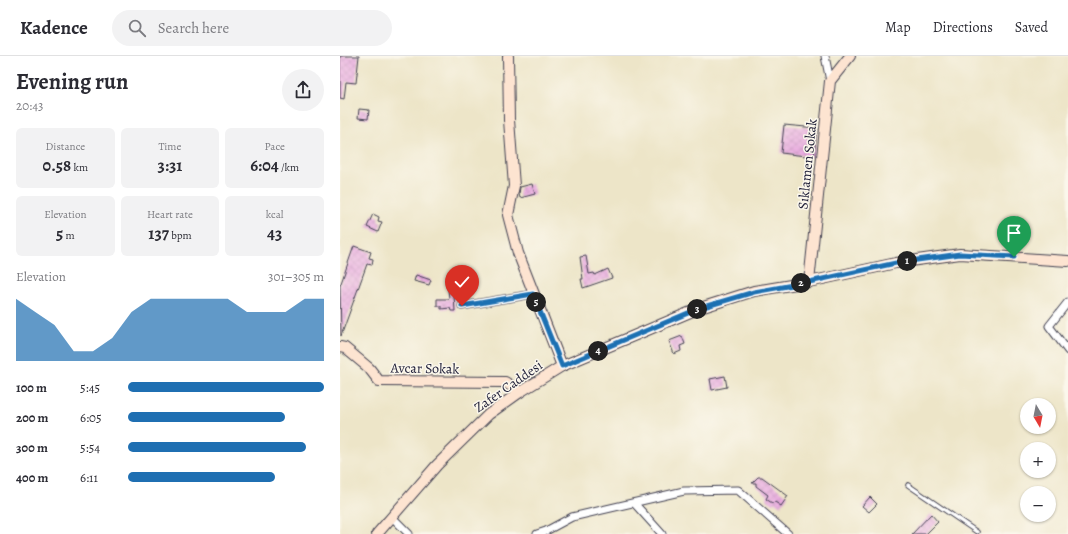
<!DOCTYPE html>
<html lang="en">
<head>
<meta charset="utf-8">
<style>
  body { margin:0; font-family:Alegreya,serif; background:#f2f2f3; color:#2b2b33; height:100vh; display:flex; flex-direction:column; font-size:15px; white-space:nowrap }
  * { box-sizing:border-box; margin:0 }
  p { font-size:13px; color:#7c7c81 }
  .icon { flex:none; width:22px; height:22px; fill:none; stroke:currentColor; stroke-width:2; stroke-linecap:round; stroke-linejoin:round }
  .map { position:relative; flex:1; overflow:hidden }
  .drawer { display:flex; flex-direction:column; background:#fff; width:340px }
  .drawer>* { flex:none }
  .needle { width:26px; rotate:170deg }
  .controls { position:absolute; left:680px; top:342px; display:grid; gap:8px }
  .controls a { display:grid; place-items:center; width:36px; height:36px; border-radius:50%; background:#fff; box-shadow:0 1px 3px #0004; font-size:20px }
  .pin { position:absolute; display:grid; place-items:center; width:34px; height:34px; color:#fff; margin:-41px -17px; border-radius:50% 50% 50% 0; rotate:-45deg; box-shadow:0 0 4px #0007 }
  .pin .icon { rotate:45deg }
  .km { position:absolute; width:20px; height:20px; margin:-10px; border-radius:50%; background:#222; color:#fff; font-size:11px; line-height:20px; text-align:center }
  .round { display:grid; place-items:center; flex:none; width:42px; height:42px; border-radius:21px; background:#f2f2f3 }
  .overview { display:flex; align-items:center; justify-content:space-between; height:68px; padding:0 16px }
  h1 { font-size:22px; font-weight:700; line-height:30px }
  .metrics { display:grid; grid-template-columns:repeat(3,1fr); gap:6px; height:68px; padding:4px 16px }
  .metrics div { display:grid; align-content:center; border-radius:6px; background:#f2f2f3; text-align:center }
  .metrics b { font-size:17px; font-weight:700 }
  .metrics small { font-size:11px; font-weight:400 }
  .metrics p { font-size:11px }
  .chart { height:112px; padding:8px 16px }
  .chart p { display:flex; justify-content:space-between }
  .chart svg { width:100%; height:72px; margin-top:4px; fill:#1f6fb2; opacity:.7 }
  ul { padding:0 16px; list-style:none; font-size:13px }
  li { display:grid; grid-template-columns:64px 48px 1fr; align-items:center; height:30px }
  li i { height:10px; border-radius:5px; background:#1f6fb2 }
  header { display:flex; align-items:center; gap:24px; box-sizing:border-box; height:56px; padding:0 20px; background:#fff; border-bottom:1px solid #e1e1e2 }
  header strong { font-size:19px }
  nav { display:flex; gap:22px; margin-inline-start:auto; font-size:14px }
  .search { width:280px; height:36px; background:#f2f2f3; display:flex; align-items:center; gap:10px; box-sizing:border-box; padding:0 14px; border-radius:22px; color:#7c7c81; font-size:15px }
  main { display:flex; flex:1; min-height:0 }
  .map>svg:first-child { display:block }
  .building { fill:url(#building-cross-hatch) }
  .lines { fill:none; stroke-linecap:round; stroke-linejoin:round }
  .lane-casing { stroke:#403f50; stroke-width:5.5 }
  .street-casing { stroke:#403f50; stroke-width:9 }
  .secondary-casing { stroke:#403f50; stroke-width:12 }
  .lane { stroke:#fff; stroke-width:3.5 }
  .street { stroke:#fff; stroke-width:7 }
  .secondary { stroke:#fde4d1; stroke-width:10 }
  .route-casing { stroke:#fff; stroke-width:8 }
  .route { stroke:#1f6fb2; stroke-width:5 }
  .labels { text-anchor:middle; stroke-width:3; stroke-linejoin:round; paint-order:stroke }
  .street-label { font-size:14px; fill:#22223b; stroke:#fbf7ec }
</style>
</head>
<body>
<header>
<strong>Kadence</strong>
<div class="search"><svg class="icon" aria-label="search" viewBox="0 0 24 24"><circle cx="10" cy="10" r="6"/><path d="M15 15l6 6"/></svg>Search here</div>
<nav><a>Map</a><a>Directions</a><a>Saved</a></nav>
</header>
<main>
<section class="drawer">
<div class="overview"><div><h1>Evening run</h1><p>20:43</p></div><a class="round"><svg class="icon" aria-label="share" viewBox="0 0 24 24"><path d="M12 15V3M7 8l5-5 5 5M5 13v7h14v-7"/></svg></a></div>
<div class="metrics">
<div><p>Distance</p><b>0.58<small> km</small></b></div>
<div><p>Time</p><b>3:31</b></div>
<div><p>Pace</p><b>6:04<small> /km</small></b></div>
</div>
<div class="metrics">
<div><p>Elevation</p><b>5<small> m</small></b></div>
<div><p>Heart rate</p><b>137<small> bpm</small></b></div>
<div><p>kcal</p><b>43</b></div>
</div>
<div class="chart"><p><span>Elevation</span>301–305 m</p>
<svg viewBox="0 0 160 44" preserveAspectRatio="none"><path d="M0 44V6L10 14L20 22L30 38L40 38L50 30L60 14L70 6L80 6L90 6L100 6L110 6L120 14L130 14L140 14L150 6L160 6V44z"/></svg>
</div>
<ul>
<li><b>100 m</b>5:45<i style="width:100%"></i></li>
<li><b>200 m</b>6:05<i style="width:80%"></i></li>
<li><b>300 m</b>5:54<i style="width:91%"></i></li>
<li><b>400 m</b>6:11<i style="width:75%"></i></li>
</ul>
</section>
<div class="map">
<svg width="728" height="478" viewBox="0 0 728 478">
  <defs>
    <pattern id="building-cross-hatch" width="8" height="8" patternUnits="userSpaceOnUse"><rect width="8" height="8" fill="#e8abdf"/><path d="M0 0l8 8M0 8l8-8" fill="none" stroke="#c793c0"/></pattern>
  </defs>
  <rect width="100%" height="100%" fill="#fbf7ec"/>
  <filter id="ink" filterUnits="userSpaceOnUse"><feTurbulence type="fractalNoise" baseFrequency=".025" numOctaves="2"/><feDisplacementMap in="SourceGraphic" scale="8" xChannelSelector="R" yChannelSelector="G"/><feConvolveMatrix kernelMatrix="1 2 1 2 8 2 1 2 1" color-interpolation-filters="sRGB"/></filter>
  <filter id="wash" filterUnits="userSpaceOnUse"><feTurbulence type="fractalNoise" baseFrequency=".012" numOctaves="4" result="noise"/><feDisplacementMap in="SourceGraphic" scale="16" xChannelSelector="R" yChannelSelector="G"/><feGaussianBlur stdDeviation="0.9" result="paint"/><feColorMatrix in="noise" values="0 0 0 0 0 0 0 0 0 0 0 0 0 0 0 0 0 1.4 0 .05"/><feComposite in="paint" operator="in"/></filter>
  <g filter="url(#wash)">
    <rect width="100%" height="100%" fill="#ede5c8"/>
    <g id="blocks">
      <g class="building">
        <path d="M0,0H19L16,27L6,26L4,43L0,42Z"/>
        <path d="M19,53L29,54L28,63L18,62Z"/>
        <path d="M444,69L477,72L474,101L441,97Z"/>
        <path d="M192,128L195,138L180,142L179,138L180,131Z"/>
        <path d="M33,158L39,161L38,165L42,166L38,176L27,171Z"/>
        <path d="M14,190L31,196L29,202L33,203L32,209L27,208L1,280L0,230Z"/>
        <path d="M246,200L249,218L254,217L255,219L268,213L272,222L243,232L241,223H243L240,201Z"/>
        <path d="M76,219L91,224L89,229L74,225Z"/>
        <path d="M119,232L120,238L114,239L115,255H111L110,252L101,253V250H97V243H109L108,233Z"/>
        <path d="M342,280L345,288L340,290L341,295L334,298L329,285Z"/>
        <path d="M385,320L387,331L372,334L370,323Z"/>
        <path d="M418,421H422L448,440L441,450L435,446L432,447L426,443L428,439L416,430V427H412Z"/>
        <path d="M530,441L537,448L529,456L522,450Z"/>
        <path d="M591,458L598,466L586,478H572Z"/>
      </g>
    </g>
  </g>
  <g filter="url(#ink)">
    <use href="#blocks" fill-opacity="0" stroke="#403f50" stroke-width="1"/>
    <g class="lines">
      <g class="lane-casing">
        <path id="lane" d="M568,429L637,476"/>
      </g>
      <g class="street-casing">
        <g id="street">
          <path d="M485,0L490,25"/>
          <path d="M728,246L709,270L728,295"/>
          <path d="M122,250L193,238"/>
          <path d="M294,447L322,478"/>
          <path d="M52,461L69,478"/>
          <path d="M197,478L206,475L232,461L344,435L398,434L448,478"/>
        </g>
      </g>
      <g class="secondary-casing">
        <g id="secondary">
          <path d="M168,0L169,64L174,130L168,159L178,197L222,310"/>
          <path d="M469,226L490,25L510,0"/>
          <path d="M0,291L5,292L29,312L39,325L165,326L180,336"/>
          <path d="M37,478L97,409L149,358L180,336L222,310L360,252L414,235L469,226L556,207L620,198L728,205"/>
        </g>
      </g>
      <use href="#lane" class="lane"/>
      <use href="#street" class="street"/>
      <use href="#secondary" class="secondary"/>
    </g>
  </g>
  <g class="lines" filter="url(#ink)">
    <g class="route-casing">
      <path id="route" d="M122,250L193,238L222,310L360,252L414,236L469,226L556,207L620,198L674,201"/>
    </g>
    <use href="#route" class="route"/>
  </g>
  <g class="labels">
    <g class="street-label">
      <text transform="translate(467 108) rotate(-84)" y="5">Sıklamen Sokak</text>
      <text transform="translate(85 312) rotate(1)" y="5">Avcar Sokak</text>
      <text transform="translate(168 330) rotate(-35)" y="5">Zafer Caddesi</text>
    </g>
  </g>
</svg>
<div class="controls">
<a><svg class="needle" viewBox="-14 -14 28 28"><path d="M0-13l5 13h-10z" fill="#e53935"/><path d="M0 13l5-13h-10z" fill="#7c7c81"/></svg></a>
<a>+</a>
<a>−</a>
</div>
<div class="pin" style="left:674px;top:201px;background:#1e9e55"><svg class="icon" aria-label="arrive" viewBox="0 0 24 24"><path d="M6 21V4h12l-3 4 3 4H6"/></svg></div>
<div class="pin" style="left:122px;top:250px;background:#d93025"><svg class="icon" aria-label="check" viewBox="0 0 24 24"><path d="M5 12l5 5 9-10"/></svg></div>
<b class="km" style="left:567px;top:205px">1</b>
<b class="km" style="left:461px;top:227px">2</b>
<b class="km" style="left:357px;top:253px">3</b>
<b class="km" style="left:258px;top:295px">4</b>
<b class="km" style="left:196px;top:246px">5</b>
</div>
</main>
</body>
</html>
